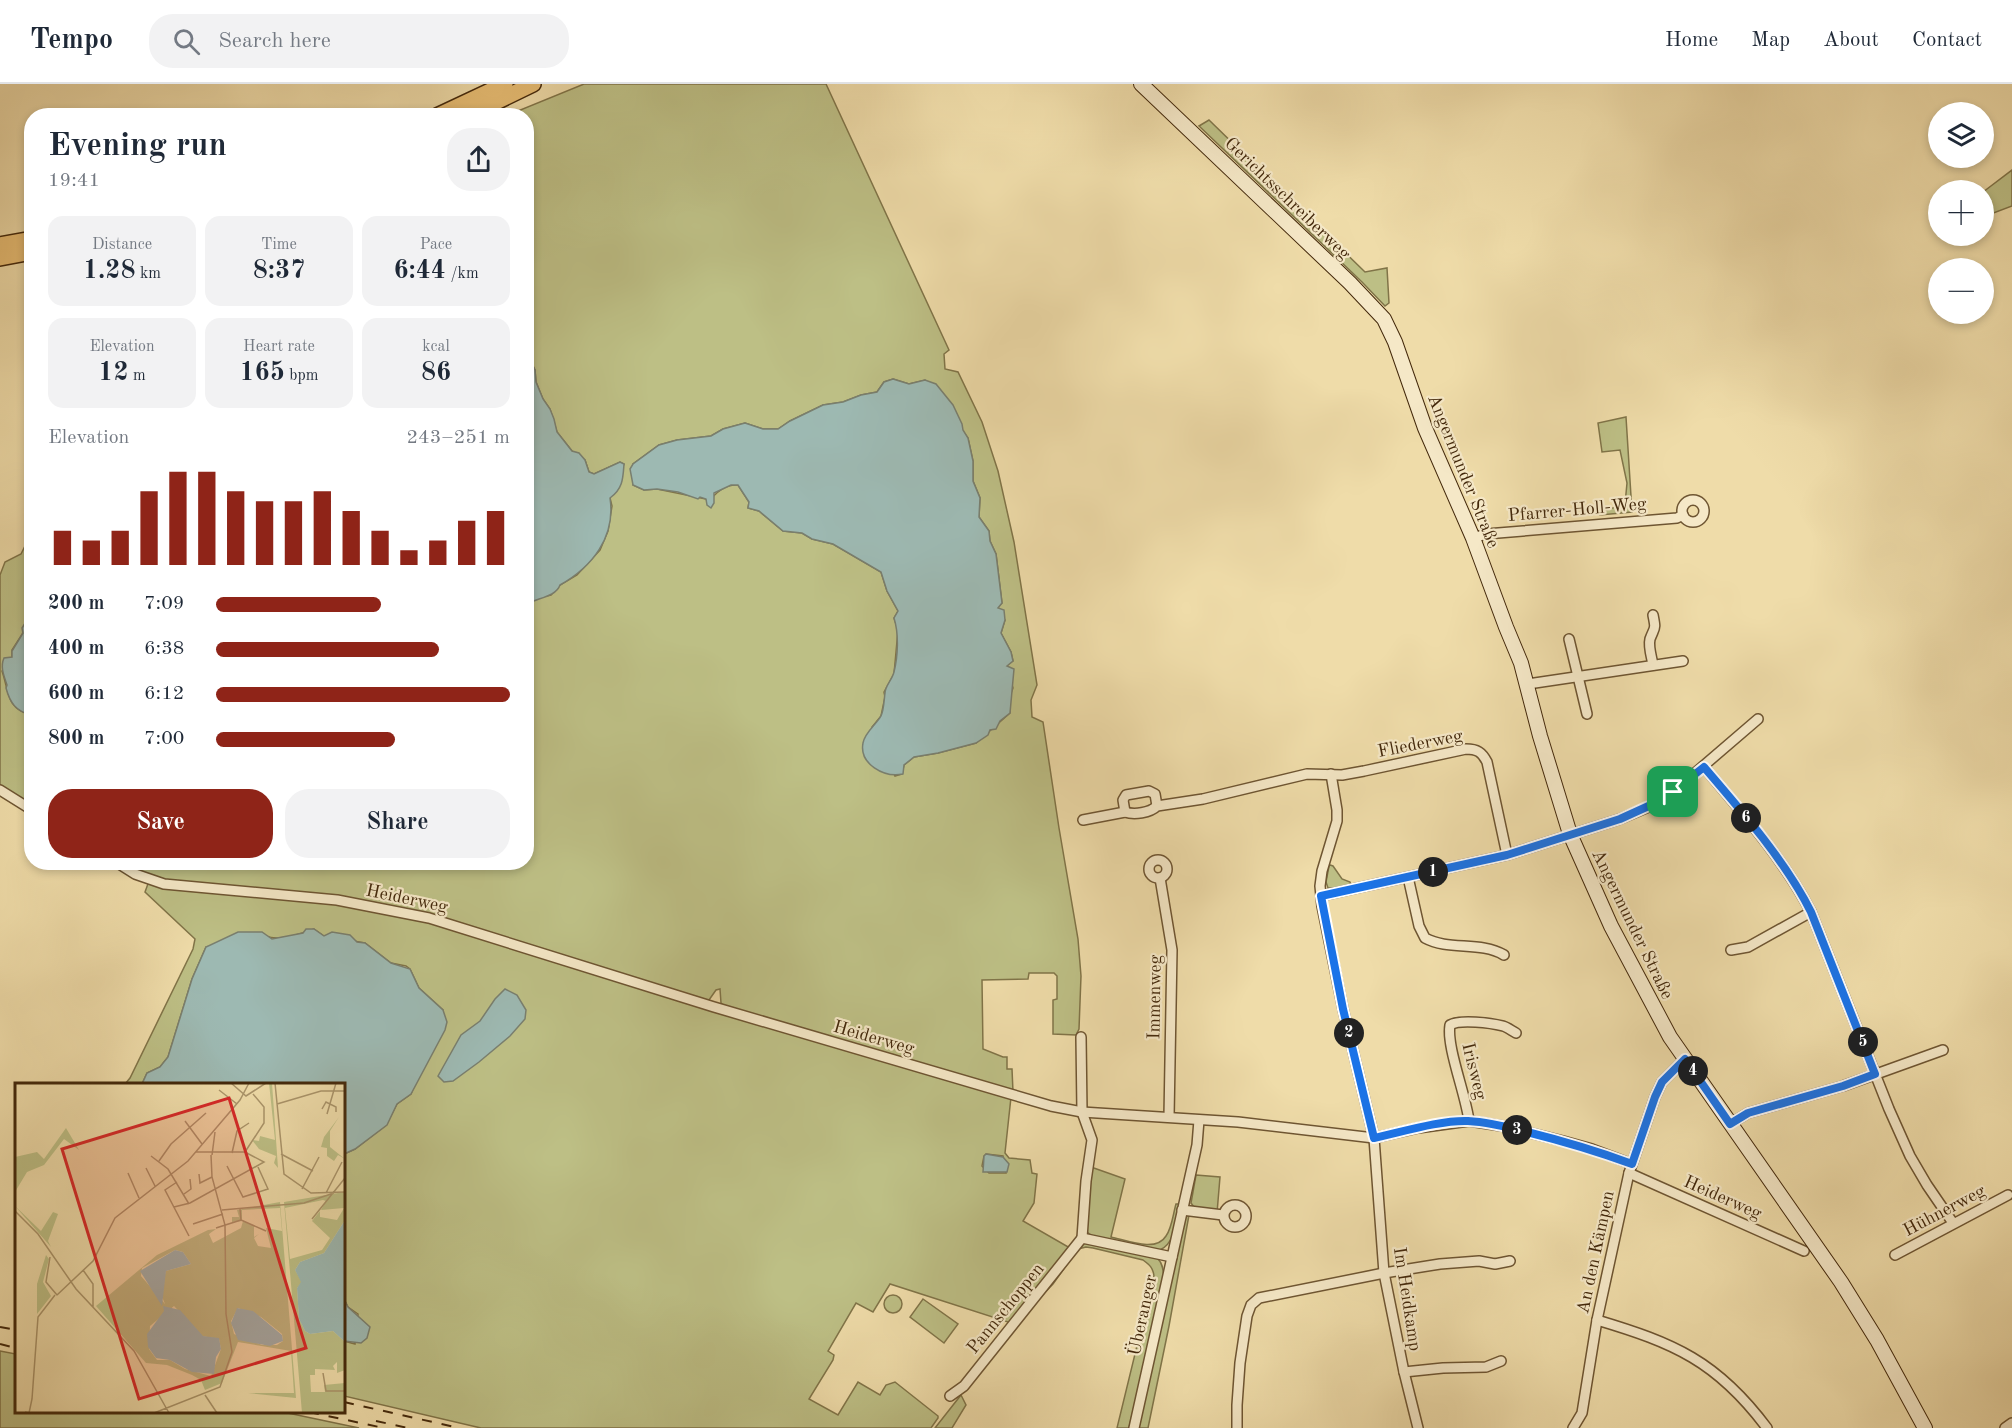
<!DOCTYPE html>
<html lang="en">
<head>
<meta charset="utf-8">
<style>
  body { margin:0; font-family:"Old Standard TT",serif; background:#f2f2f3; color:#1f2937; height:100vh; display:flex; flex-direction:column; font-size:22px; white-space:nowrap }
  * { box-sizing:border-box; margin:0 }
  p { font-size:20px; color:#747a83 }
  .icon { flex:none; width:33px; height:33px; fill:none; stroke:currentColor; stroke-width:2; stroke-linecap:round; stroke-linejoin:round }
  .map { position:relative; flex:1; overflow:hidden }
  .drawer { position:absolute; left:24px; top:24px; width:510px; height:762px; display:flex; flex-direction:column; background:#fff; border-radius:24px; box-shadow:0 3px 9px #0003 }
  .drawer>* { flex:none }
  .buttons { position:absolute; left:1928px; top:18px; display:grid; gap:12px }
  .buttons a { display:grid; place-items:center; width:66px; height:66px; border-radius:50%; background:#fff; box-shadow:0 3px 9px #0003; font-size:30px }
  .pin { position:absolute; display:grid; place-items:center; width:51px; height:51px; color:#fff; margin:-26px; border-radius:12px; box-shadow:0 3px 9px #0006 }
  .km { position:absolute; width:30px; height:30px; margin:-15px; border-radius:50%; background:#222; color:#fff; font-size:16px; line-height:30px; text-align:center }
  .round { display:grid; place-items:center; flex:none; width:63px; height:63px; border-radius:24px; background:#f2f2f3 }
  .head { display:flex; align-items:center; justify-content:space-between; height:102px; padding:0 24px }
  h1 { font-size:33px; font-weight:600; line-height:45px }
  .stats { display:grid; grid-template-columns:repeat(3,1fr); gap:9px; height:102px; padding:6px 24px }
  .stats div { display:grid; align-content:center; border-radius:15px; background:#f2f2f3; text-align:center }
  .stats b { font-size:26px; font-weight:600 }
  .stats small { font-size:16px; font-weight:400 }
  .stats p { font-size:16px }
  .chart { height:168px; padding:12px 24px }
  .chart p { display:flex; justify-content:space-between }
  .chart svg { width:100%; height:108px; margin-top:6px; stroke:#8f2418; stroke-width:6 }
  .cta { display:flex; gap:12px; margin-top:auto; padding:12px 24px }
  .cta a { flex:1; height:69px; border-radius:24px; background:#8f2418; color:#fff; font-size:24px; font-weight:600; line-height:69px; text-align:center }
  .cta a+a { background:#f2f2f3; color:#1f2937 }
  ul { padding:0 24px; list-style:none; font-size:20px }
  li { display:grid; grid-template-columns:96px 72px 1fr; align-items:center; height:45px }
  li i { height:15px; border-radius:8px; background:#8f2418 }
  header { display:flex; align-items:center; gap:36px; box-sizing:border-box; height:84px; padding:0 30px; background:#fff; border-bottom:2px solid #e0e1e3 }
  header strong { font-size:28px }
  nav { display:flex; gap:33px; margin-inline-start:auto; font-size:21px }
  .search { width:420px; height:54px; background:#f2f2f3; display:flex; align-items:center; gap:15px; box-sizing:border-box; padding:0 21px; border-radius:24px; color:#747a83; font-size:22px }
  .map>svg:first-child { display:block }
  .green { fill:#bdbf85; stroke:#807448; stroke-width:1.5; fill-rule:evenodd }
  .water { fill:#9db9b2; stroke:#797f6f; stroke-width:1.5 }
  .lines { fill:none; stroke-linecap:round; stroke-linejoin:round }
  .minor-casing { stroke:#6e5532; stroke-width:12 }
  .secondary-casing { stroke:#43280b; stroke-width:16 }
  .trunk-casing { stroke:#43280b; stroke-width:18 }
  .minor { stroke:#f5e8c7; stroke-width:9 }
  .secondary { stroke:#f5e8c7; stroke-width:14 }
  .trunk { stroke:#e8be74; stroke-width:15 }
  .rail { stroke:#43280b; stroke-width:2; stroke-dasharray:10 10; stroke-linecap:butt }
  .route-casing { stroke:#fff; stroke-width:12 }
  .route { stroke:#1a73e8; stroke-width:8 }
  .labels { text-anchor:middle; stroke-width:4.5; stroke-linejoin:round; paint-order:stroke }
  .street-label { font-size:18px; fill:#43280b; stroke:#f5e8c7 }
  .inset-road { fill:none; stroke:#aa946a; stroke-width:1.5 }
  .view { fill:#d62828; fill-opacity:0.15; stroke:#d62828; stroke-width:3 }
  .inset-edge { fill:none; stroke:#43280b; stroke-width:3 }
</style>
</head>
<body>
<header>
<strong>Tempo</strong>
<div class="search"><svg class="icon" aria-label="search" viewBox="0 0 24 24"><circle cx="10" cy="10" r="6"/><path d="M15 15l6 6"/></svg>Search here</div>
<nav><a>Home</a><a>Map</a><a>About</a><a>Contact</a></nav>
</header>
<div class="map">
<svg width="2012" height="1344" viewBox="0 0 2012 1344">
  <rect width="100%" height="100%" fill="#efdca9"/>
  <filter id="stains"><feTurbulence type="fractalNoise" baseFrequency=".00333" numOctaves="4"/><feColorMatrix values="0 0 0 0 .2 0 0 0 0 .09 0 0 0 0 .02 0 0 0 .5 -.17"/></filter>
  <radialGradient id="worn" r=".72"><stop offset=".6" stop-color="#630" stop-opacity="0"/><stop offset="1" stop-color="#630" stop-opacity=".3"/></radialGradient>
  <g class="green">
    <path d="M584,0H826L949,266L944,270L945,285L958,288L982,338L998,387L1014,458L1037,601L1031,616L1032,633L1043,638L1059,744L1078,855L1081,892L1079,945L1076,951L1053,950V916L1057,915V892L1054,889H1029L1028,895L982,896L983,965L1003,973H1007V985H1012L1013,1008L727,925L721,919L720,905L716,906L709,916L701,917L430,832L164,799L119,779L526,778L527,520L537,514L551,511L560,501L577,491L600,466L608,447L612,422L610,414L624,380L620,378L594,390L589,388L585,376L572,367L557,348L550,325L543,315L536,298L535,286L527,269L526,32L508,31ZM893,295L909,300L925,296L968,354L973,377V397L980,414L979,433L989,447L990,457L996,470L1002,519L997,524L1005,536L1001,549L1011,568L1013,577L1006,582L1013,604L1010,612V629L976,659L938,669L914,673L904,681L902,690L895,692L872,643L881,632L885,613L884,608L894,590L898,546L894,534L898,527L887,507L881,488L833,460L812,455L802,449L783,447L759,427L748,424L749,418L738,401C725,400 715,409 708,419L706,415L657,405L644,406L633,401V380L659,361L677,356L711,352L723,345L745,339L763,345H778L790,337L823,321L843,318L861,311L877,308L884,298Z"/>
    <path d="M1209,36L1365,188L1387,184L1389,219L1385,222L1362,198L1199,42Z"/>
    <path d="M2012,86V122L1983,133V108Z"/>
    <path d="M1626,333L1632,428L1600,431V428L1625,420L1627,399L1620,366L1602,368L1598,339Z"/>
    <path d="M31,456V530L23,549L12,566V573L2,587C9,607 6,625 31,631V724L0,704V491L5,478L21,470L27,458Z"/>
    <path d="M1330,781L1333,782L1342,795L1350,798L1351,801L1340,804H1328L1326,798L1329,782Z"/>
    <path d="M149,797L337,818L428,835L1011,1013L1005,1069L1009,1074L1030,1076L1032,1089L1037,1090L1034,1119L1023,1137L1070,1164L1011,1239L890,1200L873,1228L856,1219L828,1267L834,1271L833,1276L809,1315L838,1331L858,1298L880,1311L886,1301L895,1298L938,1332V1334L931,1344H481L344,1312V1257L355,1260L358,1230L348,1223L344,1215V1070L355,1065L386,1041L397,1020L411,1010L443,926L419,904L410,885L406,882L391,879L365,859L324,852L314,845C301,850 279,858 266,852L206,863L192,895L168,973L160,983L147,989L142,1000H125L130,994L193,865L195,855L145,808ZM986,1070L1003,1072L1006,1089H989L982,1082L984,1072Z"/>
    <path d="M1091,1083L1125,1095L1111,1153C1126,1156 1156,1169 1166,1152C1172,1144 1173,1130 1176,1120H1179C1176,1135 1176,1159 1160,1166L1095,1154L1087,1148L1085,1141Z"/>
    <path d="M1196,1091L1220,1093L1217,1129L1194,1123L1191,1119Z"/>
    <path d="M1184,1130L1189,1131L1169,1242L1148,1344H1138Z"/>
    <path d="M1088,1158C1103,1161 1147,1167 1158,1175C1163,1180 1163,1186 1164,1193L1129,1344H1117L1154,1192C1153,1184 1150,1181 1143,1176L1093,1164L1086,1163L1078,1165L1053,1200L1030,1224L1082,1159Z"/>
    <circle cx="893" cy="1220" r="9"/>
    <path d="M923,1215L958,1240L944,1259L910,1233Z"/>
    <path d="M0,1267L16,1270V1328H283L359,1344H0Z"/>
    <path d="M961,1311L966,1321L952,1344H935Z"/>
  </g>
  <g class="water">
    <path d="M526,269L535,286L536,298L543,315L550,325L554,335L557,348L572,367L579,369L585,376L589,388L594,390L620,378L624,380C623,394 623,405 610,414C616,453 592,483 560,501C556,513 537,514 527,520Z"/>
    <path d="M893,295L909,300L925,296L936,300L953,321L962,340L963,346L968,354L973,377V397L980,414L979,433L989,447L990,457L996,470L1002,519L998,524L1004,526L1005,536L1001,549L1011,568L1013,577L1007,582L1014,585L1010,629L1000,637L996,645L990,646L988,651L976,659L938,669L914,673L904,681L903,690C884,694 859,680 863,659C865,648 876,641 881,632C884,625 884,616 885,609C885,602 892,596 894,588C898,572 899,550 894,534L898,527L887,507L881,488L833,460L812,455L802,449L783,447L759,427L748,424L749,418L738,401H731L714,409V419L711,424L707,421L706,415L700,413L698,415L678,408L657,405L644,406L633,401L630,385L633,380L659,361L677,356L711,352L723,345L745,339L763,345H778L790,337L823,321L843,318L861,311L877,308L884,298Z"/>
    <path d="M31,530V631C16,627 10,619 6,604L7,601C4,592 0,583 4,574L12,573V567L23,549L22,544Z"/>
    <path d="M306,845H314L324,852L332,848L350,851L357,858L365,859L391,879L410,885L419,904L443,926L447,938L445,946L411,1010L397,1020L387,1041L355,1065L344,1070V1000H142L147,989L160,983L168,973L192,895L206,863L238,848H262L272,855L303,849Z"/>
    <path d="M505,905L517,911L526,926L525,935L510,952L479,978L453,997L444,998L438,992L461,951L480,937L495,915Z"/>
    <path d="M986,1070L1003,1073L1009,1080L1007,1088H983L984,1072Z"/>
    <path d="M344,1215L348,1223L370,1243L367,1254L361,1259L344,1257Z"/>
  </g>
  <g class="lines">
    <g class="minor-casing">
      <g id="minor">
        <circle cx="1693" cy="427" r="11"/>
        <path d="M1473,454L1486,450L1677,434L1683,431"/>
        <path d="M1569,555L1587,630"/>
        <path d="M1653,581C1652,574 1648,563 1650,555C1655,542 1656,546 1653,531"/>
        <path d="M1528,600L1683,577"/>
        <path d="M1704,683C1741,727 1785,777 1811,828L1889,1025L1910,1072L1927,1101L1953,1139"/>
        <path d="M1331,690L1337,726V737L1322,787L1320,802L1322,822L1343,925L1374,1054L1384,1189L1404,1288L1418,1344"/>
        <path d="M0,706L32,726"/>
        <path d="M1125,728L1123,716L1126,711L1149,707L1155,710L1157,722"/>
        <path d="M1083,736L1125,728C1134,731 1150,729 1157,722L1203,715L1307,690L1342,691L1364,687L1466,665C1477,665 1482,668 1487,678L1507,771"/>
        <circle cx="1158" cy="785" r="9"/>
        <path d="M116,778L135,790L164,800L337,816L429,834L714,923L1051,1022L1082,1028L1238,1038L1374,1054L1418,1044L1469,1037L1502,1042L1563,1057L1592,1065L1632,1080"/>
        <path d="M1408,793L1419,842L1425,854C1449,867 1480,857 1504,871"/>
        <path d="M1160,794L1172,866L1169,1033"/>
        <path d="M1321,812L1507,771L1620,735L1646,724L1673,708L1758,635"/>
        <path d="M1731,866L1748,863L1811,828"/>
        <path d="M1081,953L1082,1028L1092,1056L1086,1097L1082,1154"/>
        <path d="M1469,1037C1466,1011 1446,962 1450,941C1460,935 1491,939 1503,942C1507,943 1512,947 1516,949"/>
        <path d="M1730,1040L1748,1029L1843,1002L1943,966"/>
        <path d="M1629,1089L1804,1167"/>
        <circle cx="1235" cy="1132" r="11"/>
        <path d="M1182,1126L1223,1131"/>
        <path d="M1895,1171L2008,1111"/>
        <path d="M1597,1236C1674,1259 1717,1277 1767,1344"/>
        <path d="M1404,1288L1443,1284L1486,1283L1501,1277"/>
        <path d="M950,1312L964,1302L1082,1154L1172,1173"/>
        <path d="M1134,1344L1197,1061L1199,1036"/>
        <path d="M1237,1344V1321L1240,1279L1247,1232L1251,1221L1259,1214L1384,1189L1440,1180L1479,1177L1495,1180L1510,1177"/>
        <path d="M1573,1344L1582,1329L1597,1236L1629,1089L1655,1013L1662,998L1685,975"/>
        <path d="M2005,1344L2012,1339"/>
      </g>
    </g>
    <g class="secondary-casing">
      <path id="secondary" d="M1141,0L1350,199L1384,235L1395,258L1425,344L1473,454L1506,543L1521,579L1540,652L1570,750L1611,842L1670,953L1841,1198L1877,1256L1925,1344"/>
    </g>
    <g class="trunk-casing">
      <g id="trunk">
        <path d="M437,32L505,0"/>
        <path d="M467,32L533,0"/>
        <path d="M0,161L32,155"/>
        <path d="M0,174L32,168"/>
      </g>
    </g>
    <use href="#minor" class="minor"/>
    <use href="#secondary" class="secondary"/>
    <use href="#trunk" class="trunk"/>
    <g class="rail">
      <path d="M0,1243L16,1246"/>
      <path d="M0,1260L16,1264"/>
      <path d="M344,1318L459,1344"/>
      <path d="M309,1328L384,1344"/>
      <path d="M376,1337L408,1344"/>
    </g>
  </g>
  <g class="lines">
    <g class="route-casing">
      <path id="route" d="M1704,683C1741,726 1786,778 1811,828L1875,990L1843,1002L1748,1029L1730,1040L1685,975L1662,998L1655,1013L1632,1080C1597,1067 1563,1057 1527,1048C1508,1043 1488,1038 1468,1037C1440,1036 1402,1048 1374,1054L1343,925L1321,812L1507,771L1620,735L1664,715Z"/>
    </g>
    <use href="#route" class="route"/>
  </g>
  <g class="labels">
    <g class="street-label">
      <text transform="translate(1288 114) rotate(44)" y="6">Gerichtsschreiberweg</text>
      <text transform="translate(1464 387) rotate(68)" y="6">Angermunder Straße</text>
      <text transform="translate(1577 425) rotate(-5)" y="6">Pfarrer-Holl-Weg</text>
      <text transform="translate(1420 659) rotate(-11)" y="6">Fliederweg</text>
      <text transform="translate(407 814) rotate(12)" y="6">Heiderweg</text>
      <text transform="translate(1633 840) rotate(64)" y="6">Angermunder Straße</text>
      <text transform="translate(1154 913) rotate(-89)" y="6">Immenweg</text>
      <text transform="translate(874 953) rotate(16)" y="6">Heiderweg</text>
      <text transform="translate(1475 987) rotate(76)" y="6">Irisweg</text>
      <text transform="translate(1723 1113) rotate(24)" y="6">Heiderweg</text>
      <text transform="translate(1944 1126) rotate(-28)" y="6">Hühnerweg</text>
      <text transform="translate(1595 1168) rotate(-78)" y="6">An den Kämpen</text>
      <text transform="translate(1408 1215) rotate(81)" y="6">Im Heidkamp</text>
      <text transform="translate(1005 1224) rotate(-51)" y="6">Pannschoppen</text>
      <text transform="translate(1142 1231) rotate(-78)" y="6">Überanger</text>
    </g>
  </g>
  <g transform="translate(15 999)">
    <rect width="330" height="330" fill="#efdca9"/>
    <path d="M254,0H257L263,85L259,80L261,73L244,66L237,57L244,58L245,53L260,57ZM324,34L315,48V64L330,76L323,72L319,78L312,73V65L306,64L309,54ZM51,45L64,67L49,56L29,82L12,89L0,109V74L22,69L29,76ZM329,109L330,137L309,170L285,179L280,187L287,199L282,205L284,236L290,248L295,251L318,248L330,259V287L322,290V279L318,283L320,287L300,286V292H295L296,309H310L309,302L330,300L329,330H287L269,119ZM308,117L311,118L306,127L329,125L322,137L305,134V128L297,138L315,155L307,167L275,176L270,125ZM265,119L281,315L233,310H279L276,268L223,259L207,300L190,307L186,297L177,292L152,282L131,280L81,223L142,172L193,147L201,146L194,151L198,160L226,145L228,138L217,139V134H224L222,127ZM265,125L267,148L251,145L256,165L243,163L239,155L244,151L239,154V143L227,137V127ZM160,167L168,169L176,181L151,188L145,209L150,221L126,193L127,185ZM159,223L187,253L204,256L206,266L196,293L170,286L155,277H142L134,266L135,243ZM223,225L246,234L267,251L268,258L262,262H247L219,251L216,238ZM0,123L26,148L38,129L43,131L33,158L36,164ZM31,172L34,176L28,199L36,213L22,231V201Z" fill="#bdbf85" fill-rule="evenodd"/>
    <path d="M330,137V259L318,248L295,251L290,248L284,236L282,205L286,199L280,187L285,179L309,170ZM160,167L168,169L176,181L151,188L147,223L125,188ZM148,223L165,227L188,253L204,255L206,266L201,274L199,291L177,289L155,277L141,275L133,264L132,251L149,228ZM222,225L238,228L267,252L268,258L255,263L223,257L216,240Z" fill="#9db9b2"/>
    <path class="inset-road" d="M216,0L231,13L251,0M260,0L269,91L296,110L330,109M204,7L222,21M262,21L306,8H330M307,26L311,19L321,24V29M312,31L321,0M170,38L187,61M230,69L249,40V24L238,11M217,70L222,48L234,40M266,71L298,88M197,72L200,49M136,73L153,86L174,121M144,78L156,61L191,30M212,83L228,114L253,106L243,84M131,85L140,103M113,90L124,115M184,91L185,100L197,94M162,99L150,107L174,153M287,106L304,74M311,110L327,79M169,111L176,106L175,96M159,124L175,120L249,79L230,69H181M225,126L226,137L251,148M207,127L289,120L319,110M0,128L23,151L61,206L119,268L154,330M297,136L330,95M178,141L208,131M201,145L226,137M35,174L31,199L42,212M68,187L78,201V225M42,212L78,178L100,135L173,78L225,17L234,0M308,290L311,308H330M190,312L202,330M10,329L14,330L17,316L23,234L40,212M139,330L205,304L217,269L211,231L210,142L197,94L196,72"/>
    <path class="view" d="M214,15L291,265L124,316L47,66Z"/>
    <rect width="330" height="330" class="inset-edge"/>
  </g>
  <rect width="100%" height="100%" filter="url(#stains)"/>
  <rect width="100%" height="100%" fill="url(#worn)"/>
</svg>
<div class="buttons">
<a><svg class="icon" aria-label="layers" viewBox="0 0 24 24"><path d="M12 4l9 5-9 5-9-5zM3 14l9 5 9-5"/></svg></a>
<a>+</a>
<a>−</a>
</div>
<div class="pin" style="left:1673px;top:708px;background:#1e9e55"><svg class="icon" aria-label="arrive" viewBox="0 0 24 24"><path d="M6 21V4h12l-3 4 3 4H6"/></svg></div>
<b class="km" style="left:1433px;top:788px">1</b>
<b class="km" style="left:1349px;top:949px">2</b>
<b class="km" style="left:1517px;top:1046px">3</b>
<b class="km" style="left:1693px;top:987px">4</b>
<b class="km" style="left:1863px;top:958px">5</b>
<b class="km" style="left:1746px;top:734px">6</b>
<section class="drawer">
<div class="head"><div><h1>Evening run</h1><p>19:41</p></div><a class="round"><svg class="icon" aria-label="share" viewBox="0 0 24 24"><path d="M12 15V3M7 8l5-5 5 5M5 13v7h14v-7"/></svg></a></div>
<div class="stats">
<div><p>Distance</p><b>1.28<small> km</small></b></div>
<div><p>Time</p><b>8:37</b></div>
<div><p>Pace</p><b>6:44<small> /km</small></b></div>
</div>
<div class="stats">
<div><p>Elevation</p><b>12<small> m</small></b></div>
<div><p>Heart rate</p><b>165<small> bpm</small></b></div>
<div><p>kcal</p><b>86</b></div>
</div>
<div class="chart"><p><span>Elevation</span>243–251 m</p>
<svg viewBox="0 0 160 44" preserveAspectRatio="none"><path d="M5 44V30M15 44V34M25 44V30M35 44V14M45 44V6M55 44V6M65 44V14M75 44V18M85 44V18M95 44V14M105 44V22M115 44V30M125 44V38M135 44V34M145 44V26M155 44V22"/></svg>
</div>
<ul>
<li><b>200 m</b>7:09<i style="width:56%"></i></li>
<li><b>400 m</b>6:38<i style="width:76%"></i></li>
<li><b>600 m</b>6:12<i style="width:100%"></i></li>
<li><b>800 m</b>7:00<i style="width:61%"></i></li>
</ul>
<div class="cta"><a>Save</a><a>Share</a></div>
</section>
</div>
</body>
</html>
